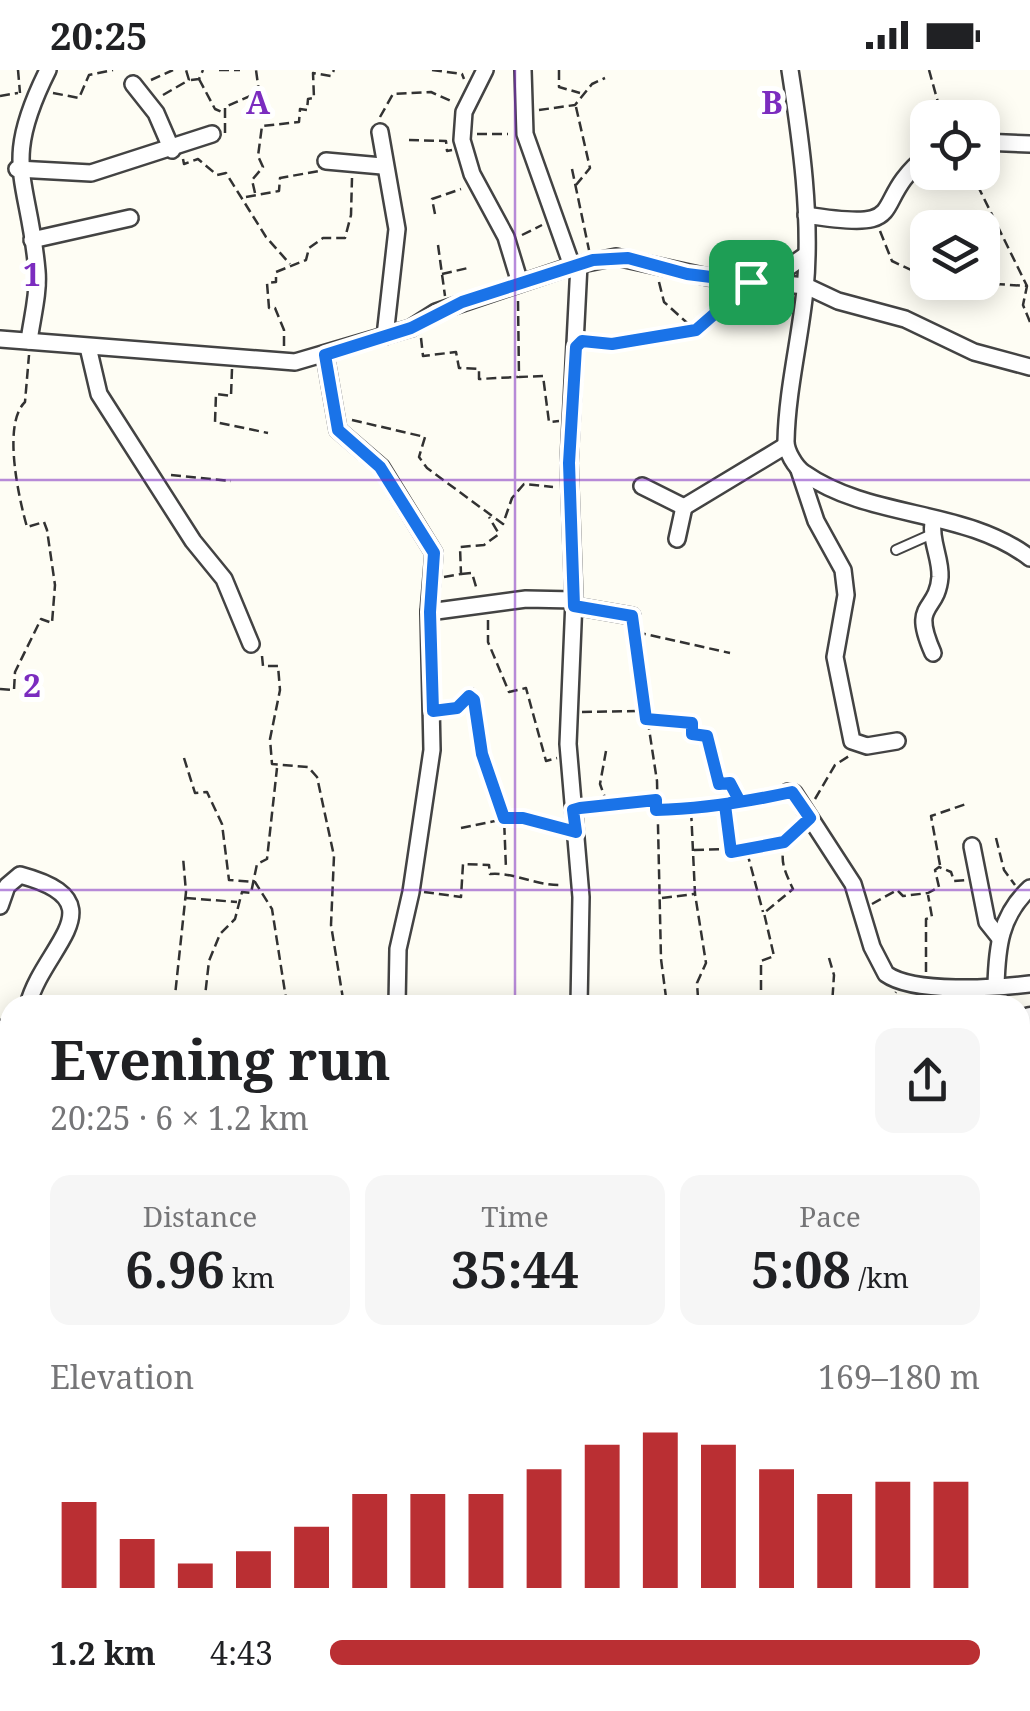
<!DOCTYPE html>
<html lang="en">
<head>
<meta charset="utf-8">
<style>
  body { margin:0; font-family:"Noto Serif",serif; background:#f6f6f6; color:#202124; height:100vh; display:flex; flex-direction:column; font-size:38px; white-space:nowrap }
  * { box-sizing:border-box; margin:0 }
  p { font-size:32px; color:#757577 }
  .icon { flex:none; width:55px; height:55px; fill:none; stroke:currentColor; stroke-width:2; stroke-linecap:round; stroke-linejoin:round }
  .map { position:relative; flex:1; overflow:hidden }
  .drawer { position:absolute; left:0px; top:925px; width:1030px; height:718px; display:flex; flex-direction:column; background:#fff; border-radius:30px 30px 0 0; box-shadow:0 5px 25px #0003 }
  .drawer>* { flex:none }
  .buttons { position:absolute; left:910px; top:30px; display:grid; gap:20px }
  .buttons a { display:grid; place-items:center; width:90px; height:90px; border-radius:20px; background:#fff; box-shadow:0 5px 25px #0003; font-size:50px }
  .pin { position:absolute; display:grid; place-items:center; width:85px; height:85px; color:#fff; margin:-42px; border-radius:20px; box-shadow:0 5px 15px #0006 }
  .round { display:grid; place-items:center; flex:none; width:105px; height:105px; border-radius:20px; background:#f6f6f6 }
  .summary { display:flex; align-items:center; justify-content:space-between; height:170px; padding:0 50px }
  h1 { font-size:55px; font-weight:700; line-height:75px }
  .figures { display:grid; grid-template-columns:repeat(3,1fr); gap:15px; height:170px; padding:10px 50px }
  .figures div { display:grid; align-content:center; border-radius:20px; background:#f6f6f6; text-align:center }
  .figures b { font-size:50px; font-weight:700 }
  .figures small { font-size:28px; font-weight:400 }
  .figures p { font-size:28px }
  .chart { height:280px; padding:20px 50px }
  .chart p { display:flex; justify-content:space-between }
  .chart svg { width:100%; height:180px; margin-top:10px; stroke:#ba2f33; stroke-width:6 }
  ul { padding:0 50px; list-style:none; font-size:32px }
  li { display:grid; grid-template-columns:160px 120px 1fr; align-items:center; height:75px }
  li i { height:25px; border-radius:12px; background:#ba2f33 }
  .status { display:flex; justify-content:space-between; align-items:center; height:70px; padding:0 50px; background:#fff; direction:ltr }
  .status svg { height:28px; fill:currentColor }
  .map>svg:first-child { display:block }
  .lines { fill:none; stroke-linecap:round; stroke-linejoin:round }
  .service-casing { stroke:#434343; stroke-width:12 }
  .minor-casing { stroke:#434343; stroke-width:20 }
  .tertiary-casing { stroke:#434343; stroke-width:25 }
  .path { stroke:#323232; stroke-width:2.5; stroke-dasharray:10 5; stroke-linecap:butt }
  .service { stroke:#fff; stroke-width:8 }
  .minor { stroke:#fff; stroke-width:15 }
  .tertiary { stroke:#fff; stroke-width:20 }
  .route-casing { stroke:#fff; stroke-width:20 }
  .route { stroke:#1a73e8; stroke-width:12 }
  .grid { fill:none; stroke:#7b2cbf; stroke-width:2.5; stroke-opacity:0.55 }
  .grid-label { font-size:32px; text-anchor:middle; font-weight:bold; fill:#7b2cbf; stroke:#fff; stroke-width:10; stroke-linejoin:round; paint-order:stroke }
</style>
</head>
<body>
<div class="status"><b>20:25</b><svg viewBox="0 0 49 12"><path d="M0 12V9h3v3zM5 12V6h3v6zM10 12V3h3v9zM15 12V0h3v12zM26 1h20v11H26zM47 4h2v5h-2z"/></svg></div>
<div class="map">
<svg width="1030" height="1641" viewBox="0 0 1030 1641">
  <rect width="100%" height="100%" fill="#fefdf4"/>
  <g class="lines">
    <g class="service-casing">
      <path id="service" d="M896,480L932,464"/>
    </g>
    <g class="minor-casing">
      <g id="minor">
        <path d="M485,0L464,42L462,70L472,104L506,167L520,213"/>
        <path d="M523,0L525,64L572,196"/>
        <path d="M790,0C801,71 812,148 805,220C800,270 787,321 786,371C786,381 795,397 804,403C871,450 965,438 1030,488"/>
        <path d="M133,14L156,43L172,80"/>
        <path d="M380,62L397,159L385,266"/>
        <path d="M982,72L1030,74"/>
        <path d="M326,91L382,96"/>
        <path d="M17,99L91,103L212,64"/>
        <path d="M806,145C918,163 865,134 928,85"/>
        <path d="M32,170L130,148"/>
        <path d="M767,212L806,185"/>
        <path d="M0,269L295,292L411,258L436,242L572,196L616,187L708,207L806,216L838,231L905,249L974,282L1030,297"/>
        <path d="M29,271C32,248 39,223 37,201C29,107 0,96 48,0"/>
        <path d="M88,277L99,324L193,471L224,509L251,574"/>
        <path d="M325,285L338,360L381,397L434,483L429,542L432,680L411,822L398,879L397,935"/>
        <path d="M799,400L816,451L843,500L846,525L835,587L852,671L867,676L897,671"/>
        <path d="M642,416L684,437"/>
        <path d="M684,437L785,376"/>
        <path d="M933,451C930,471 941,488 940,507C937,544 910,531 933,583"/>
        <path d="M677,469L684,437"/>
        <path d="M574,536L632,546"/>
        <path d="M429,542L526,529L574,530"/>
        <path d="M788,722L794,723L853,814L872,877L886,904C914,924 996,918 1030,914"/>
        <path d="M972,776L987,852L999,867"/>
        <path d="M0,836L7,816L20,805C121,832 43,876 28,935"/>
        <path d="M996,916C997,877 1000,846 1030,818"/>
        <path d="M579,935L581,827L568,674L574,530L569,393L579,194"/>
        <path d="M1020,985L1030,982"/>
        <path d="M0,1023H10"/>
        <path d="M1020,1064H1030"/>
        <path d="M0,1076H10"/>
        <path d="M1020,1143H1030"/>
        <path d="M0,1173H10"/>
        <path d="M1020,1240H1030"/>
        <path d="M0,1325H10"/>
        <path d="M1020,1337H1030"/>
        <path d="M1020,1417H1030"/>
        <path d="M0,1423H10"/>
        <path d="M1020,1513H1030"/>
        <path d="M986,1632L989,1641"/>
        <path d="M107,1641V1632"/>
        <path d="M203,1641V1632"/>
        <path d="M365,1641V1632"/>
        <path d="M460,1641V1632"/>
        <path d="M566,1641V1632"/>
        <path d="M671,1641V1632"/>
        <path d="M790,1641V1632"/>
        <path d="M887,1641V1632"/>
      </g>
    </g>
    <g class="tertiary-casing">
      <g id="tertiary">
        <path d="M1020,951L1030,948"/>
        <path d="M0,961H10"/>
      </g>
    </g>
    <g class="path">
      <path d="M18,0L20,23"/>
      <path d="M219,0H240"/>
      <path d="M432,0L462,4L464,9"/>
      <path d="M559,0V17L580,23"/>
      <path d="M929,0L939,36L949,48"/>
      <path d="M199,9L215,39L222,42"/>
      <path d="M151,10L173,0"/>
      <path d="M191,10L199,9L203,0"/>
      <path d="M53,23L79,28L89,5L113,0"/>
      <path d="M163,25L189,10L186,0"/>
      <path d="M0,26L18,23"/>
      <path d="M576,37L590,98L576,115"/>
      <path d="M539,40L575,35L592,14L605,8"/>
      <path d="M380,47L393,24L431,22L451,31"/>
      <path d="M225,63V37L259,22L256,0"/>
      <path d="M477,64H508"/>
      <path d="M409,70L446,71L447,81L452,80"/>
      <path d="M183,89L184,94L198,89L217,105L226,103L266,167L290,194"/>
      <path d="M572,99L589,180"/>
      <path d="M971,102L1027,216"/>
      <path d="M255,123L252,110L263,97L258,86L262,56L299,52L300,39L307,40L308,29L314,28L313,3L331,6L334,0"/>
      <path d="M246,127L279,121L280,108L319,101"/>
      <path d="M435,144L432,129L461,119"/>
      <path d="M880,161L892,191L928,208"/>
      <path d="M522,165L542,155"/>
      <path d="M438,175L445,226"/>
      <path d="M442,204L468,198"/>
      <path d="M659,212L664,232L694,259"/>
      <path d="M965,212L1027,216L1023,235L1030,252"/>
      <path d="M518,231L519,307L543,306L549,352L559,351"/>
      <path d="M421,268L423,286L456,282L459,298L479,299V309L518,307"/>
      <path d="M588,271L612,274L696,259L741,224"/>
      <path d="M284,276V260L275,238H269L267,213L276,212V202L306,190L309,178L323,168H345L351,145L352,108"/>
      <path d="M232,299L231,326L216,324L215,352L268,363"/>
      <path d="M352,350L425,367L419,387L427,398L503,454L512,428L524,414L553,417"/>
      <path d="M171,405L231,411"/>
      <path d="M461,504L472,503L477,520"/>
      <path d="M444,507L461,504L460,477L484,475L499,464L489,447"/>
      <path d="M488,550V572L509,622L526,618L546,691L557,688"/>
      <path d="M634,561L657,711L661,889L667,935"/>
      <path d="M636,562L730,583"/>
      <path d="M262,586L263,596H278L280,620L270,669L272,694L308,697L317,707L334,786L331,855L344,935"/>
      <path d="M0,619L14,620L15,602L41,549L52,553L55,515L47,460L44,452L27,457C19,429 2,354 25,332L29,285"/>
      <path d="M469,626L476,637L482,684L504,748L506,799"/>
      <path d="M444,640L464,634L474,617"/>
      <path d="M582,642L644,641"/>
      <path d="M647,649L692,653L691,664L707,666L719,715L730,713L739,730"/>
      <path d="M606,681L600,714L608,736"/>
      <path d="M184,688L195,723L207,722L222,754L229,810L255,812L272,839L287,935"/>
      <path d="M815,729L835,695L849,686"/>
      <path d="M590,738L656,730"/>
      <path d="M726,738L731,782L782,773"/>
      <path d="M658,741L716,737L772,726"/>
      <path d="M461,758L514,747L561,760"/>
      <path d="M996,768L1004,800L1015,815"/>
      <path d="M694,780L729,779"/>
      <path d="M747,782L763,842"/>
      <path d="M940,795L931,746L969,733"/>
      <path d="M424,822L461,827L463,794L489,795L490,804C515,802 535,816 563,815"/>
      <path d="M186,828L237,832"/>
      <path d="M662,828L694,824"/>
      <path d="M872,834L897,820L903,826L928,823L939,817L935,800L939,797L951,802L954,811L966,810"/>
      <path d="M829,888L834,905L832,935"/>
      <path d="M926,902V849L932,847L928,825"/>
      <path d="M668,931L698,928L697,913L706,893L695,824L691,739"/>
      <path d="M174,935L186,822L183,787"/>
      <path d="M204,935L209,891L220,864L235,849L242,822L251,823L257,794L267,789L277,698"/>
      <path d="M761,935V891L774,886L764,843L793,819C779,790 777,779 801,756"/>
      <path d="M887,935L896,922"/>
    </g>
    <use href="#service" class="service"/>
    <use href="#minor" class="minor"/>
    <use href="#tertiary" class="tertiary"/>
  </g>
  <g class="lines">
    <g class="route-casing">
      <path id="route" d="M751,212L687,204L628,188L593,190L462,232L411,258L325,285L338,360L380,397L434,483L430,542L433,641L457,638L469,626L474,630L482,684L504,748H523L576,762L573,740L580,738L656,730V740C703,739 746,732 792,722L810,748L784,772L731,782L725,735L739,730L730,713L719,714L707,666L692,664V653L646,649L632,546L574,536L569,393L576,277L582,271L612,274L696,260L751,212"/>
    </g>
    <use href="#route" class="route"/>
  </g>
  <path class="grid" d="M515,0V935M0,410H1030M0,820H1030M0,1231H10M1020,1231H1030M515,1632V1641"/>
  <g class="grid-label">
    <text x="258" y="44">A</text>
    <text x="772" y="44">B</text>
    <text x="32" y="216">1</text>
    <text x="32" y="627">2</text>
  </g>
</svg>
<div class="buttons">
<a><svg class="icon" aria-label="locate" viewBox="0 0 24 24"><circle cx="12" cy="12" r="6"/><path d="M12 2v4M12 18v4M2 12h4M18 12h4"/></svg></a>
<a><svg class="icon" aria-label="layers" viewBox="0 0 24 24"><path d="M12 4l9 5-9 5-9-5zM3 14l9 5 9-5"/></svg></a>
</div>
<div class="pin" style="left:751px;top:212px;background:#1e9e55"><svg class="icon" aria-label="arrive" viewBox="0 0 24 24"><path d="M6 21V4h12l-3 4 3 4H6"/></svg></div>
<section class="drawer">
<div class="summary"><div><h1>Evening run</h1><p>20:25 · 6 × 1.2 km</p></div><a class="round"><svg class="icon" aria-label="share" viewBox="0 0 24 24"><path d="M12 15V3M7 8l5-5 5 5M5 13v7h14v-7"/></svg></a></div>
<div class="figures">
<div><p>Distance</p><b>6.96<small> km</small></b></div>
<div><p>Time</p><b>35:44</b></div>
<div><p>Pace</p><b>5:08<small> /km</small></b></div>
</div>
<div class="chart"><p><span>Elevation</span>169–180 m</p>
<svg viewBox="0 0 160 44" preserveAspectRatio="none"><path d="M5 44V23M15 44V32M25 44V38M35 44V35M45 44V29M55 44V21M65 44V21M75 44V21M85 44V15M95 44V9M105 44V6M115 44V9M125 44V15M135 44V21M145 44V18M155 44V18"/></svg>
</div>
<ul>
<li><b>1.2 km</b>4:43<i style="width:100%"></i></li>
</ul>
</section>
</div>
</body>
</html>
